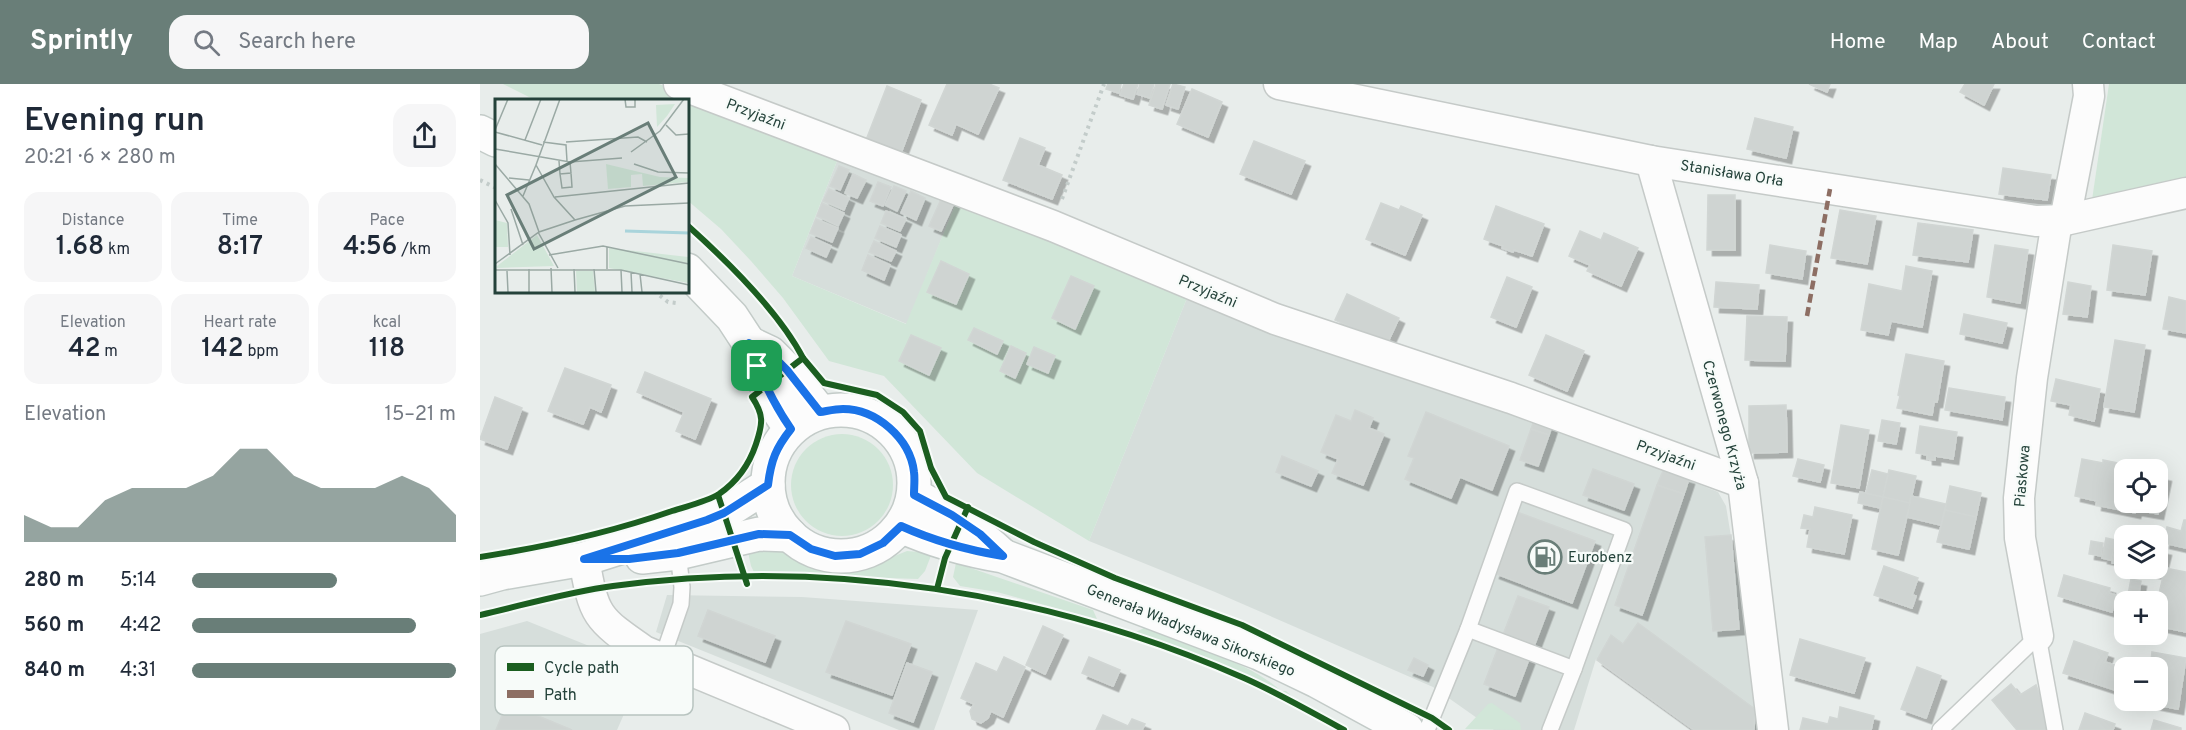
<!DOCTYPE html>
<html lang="en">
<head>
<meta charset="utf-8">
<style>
  body { margin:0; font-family:Overpass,sans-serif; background:#f6f6f7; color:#1f2937; height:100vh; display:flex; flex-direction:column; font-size:22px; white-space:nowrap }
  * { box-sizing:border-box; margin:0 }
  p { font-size:20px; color:#747a83 }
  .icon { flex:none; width:33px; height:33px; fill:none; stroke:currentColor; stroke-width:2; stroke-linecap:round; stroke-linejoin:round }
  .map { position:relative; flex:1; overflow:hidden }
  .drawer { display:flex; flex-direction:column; background:#fff; width:480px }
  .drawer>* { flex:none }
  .controls { position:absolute; left:1634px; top:375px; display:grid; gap:12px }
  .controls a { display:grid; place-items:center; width:54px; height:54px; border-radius:12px; background:#fff; box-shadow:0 6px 24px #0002; font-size:30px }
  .pin { position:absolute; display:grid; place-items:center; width:51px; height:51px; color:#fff; margin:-26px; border-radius:12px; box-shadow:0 3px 9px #0006 }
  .round { display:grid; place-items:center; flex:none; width:63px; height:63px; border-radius:18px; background:#f6f6f7 }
  .head { display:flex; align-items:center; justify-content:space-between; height:102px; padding:0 24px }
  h1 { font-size:33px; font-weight:600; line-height:45px }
  .stats { display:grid; grid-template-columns:repeat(3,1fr); gap:9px; height:102px; padding:6px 24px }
  .stats div { display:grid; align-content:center; border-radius:15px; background:#f6f6f7; text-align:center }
  .stats b { font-size:26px; font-weight:600 }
  .stats small { font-size:16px; font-weight:400 }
  .stats p { font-size:16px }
  .chart { height:168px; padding:12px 24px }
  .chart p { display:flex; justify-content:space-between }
  .chart svg { width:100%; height:108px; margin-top:6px; fill:#697e78; opacity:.7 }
  ul { padding:0 24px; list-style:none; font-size:20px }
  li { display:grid; grid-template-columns:96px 72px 1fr; align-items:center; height:45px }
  li i { height:15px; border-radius:8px; background:#697e78 }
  header { display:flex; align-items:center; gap:36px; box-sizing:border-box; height:84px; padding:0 30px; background:#697e78; color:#fff }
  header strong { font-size:28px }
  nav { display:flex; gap:33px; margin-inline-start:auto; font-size:21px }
  .search { width:420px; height:54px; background:#f6f6f7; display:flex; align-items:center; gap:15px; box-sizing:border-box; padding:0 21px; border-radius:18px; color:#747a83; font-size:22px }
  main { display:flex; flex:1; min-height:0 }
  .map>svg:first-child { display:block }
  .built { fill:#d6dedb }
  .green { fill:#d1e6d8 }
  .building { fill:#cfd4d2; stroke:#d1d6d4; stroke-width:1.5; filter:url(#shadow) }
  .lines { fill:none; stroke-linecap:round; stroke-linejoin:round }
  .lane-casing { stroke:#c5cac8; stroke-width:18 }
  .street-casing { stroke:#c5cac8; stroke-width:33 }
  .secondary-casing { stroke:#c3cbc8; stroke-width:36 }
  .path { stroke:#c3ccca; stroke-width:4; stroke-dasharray:3 4.5; stroke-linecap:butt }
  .lane { stroke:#fcfcfc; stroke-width:15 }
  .street { stroke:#fcfcfc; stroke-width:30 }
  .secondary { stroke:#fcfcfc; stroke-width:33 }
  .quiet { stroke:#8d6e63; stroke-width:4.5; stroke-dasharray:9 4.5; stroke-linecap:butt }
  .cycleway-casing { stroke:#f7fbf9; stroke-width:10 }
  .cycleway { stroke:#1b5e20; stroke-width:6 }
  .route-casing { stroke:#fff; stroke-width:12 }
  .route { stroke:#1a73e8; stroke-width:8 }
  .labels { text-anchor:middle; stroke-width:4.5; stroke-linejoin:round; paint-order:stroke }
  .street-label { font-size:15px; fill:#24423a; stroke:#f7fbf9 }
  .poi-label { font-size:15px; fill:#24423a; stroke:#f7fbf9; text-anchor:start }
  .inset-river { fill:none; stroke:#a9d4db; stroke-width:3 }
  .inset-road { fill:none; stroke:#9aa9a4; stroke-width:1.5 }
  .view { fill:#697e78; fill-opacity:0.15; stroke:#697e78; stroke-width:3 }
  .inset-edge { fill:none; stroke:#24423a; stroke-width:3 }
  .key { fill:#f7fbf9; stroke:#b8c4c0; stroke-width:1.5 }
  .key-label { font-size:16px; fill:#24423a }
</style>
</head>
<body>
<header>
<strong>Sprintly</strong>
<div class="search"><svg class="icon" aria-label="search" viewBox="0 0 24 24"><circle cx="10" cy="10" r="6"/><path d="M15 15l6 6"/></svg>Search here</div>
<nav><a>Home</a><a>Map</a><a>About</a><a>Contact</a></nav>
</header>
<main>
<section class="drawer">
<div class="head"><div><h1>Evening run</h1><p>20:21 · 6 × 280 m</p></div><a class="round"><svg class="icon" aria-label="share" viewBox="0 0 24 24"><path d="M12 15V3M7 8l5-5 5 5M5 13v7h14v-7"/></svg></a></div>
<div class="stats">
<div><p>Distance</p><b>1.68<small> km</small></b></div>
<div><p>Time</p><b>8:17</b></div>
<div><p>Pace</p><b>4:56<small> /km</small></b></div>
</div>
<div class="stats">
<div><p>Elevation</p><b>42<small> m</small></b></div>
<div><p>Heart rate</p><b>142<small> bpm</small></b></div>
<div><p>kcal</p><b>118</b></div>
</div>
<div class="chart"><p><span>Elevation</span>15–21 m</p>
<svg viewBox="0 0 160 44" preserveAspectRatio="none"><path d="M0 44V33L10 38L20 38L30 27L40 22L50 22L60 22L70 17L80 6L90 6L100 17L110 22L120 22L130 22L140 17L150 22L160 33V44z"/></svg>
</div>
<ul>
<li><b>280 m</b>5:14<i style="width:55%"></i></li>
<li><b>560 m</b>4:42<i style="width:85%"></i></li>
<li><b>840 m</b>4:31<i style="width:100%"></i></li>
</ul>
</section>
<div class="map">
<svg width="1706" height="646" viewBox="0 0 1706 646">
  <defs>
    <filter id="shadow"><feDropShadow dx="5.5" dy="5.5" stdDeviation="0" flood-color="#0004"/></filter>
  </defs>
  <rect width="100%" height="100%" fill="#e8edeb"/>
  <g class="built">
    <path d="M359,72L476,119L427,240L312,192Z"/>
    <path d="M709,209L1058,335L1238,408L1246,422L1280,631L1279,646H1213L1116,575L1094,646H1014L953,603L735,508L609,457Z"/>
    <path d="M187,511L322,513L498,526L454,646H419L176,548Z"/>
    <path d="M47,537L164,584L137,646H0V550Z"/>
  </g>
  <g class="green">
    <path d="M23,0H179L359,72L312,192L426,240L476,119L709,209L609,457L497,389L404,292L349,277L303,214L271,177L241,145L207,116V16H55Z"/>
    <path d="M1629,0H1706V96L1612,116Z"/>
    <circle cx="362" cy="401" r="51"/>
    <path d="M267,463L308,467L331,480L347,485L370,486L390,482L427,467L452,469L445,487L438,495L284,490L274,488L271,482Z"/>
    <path d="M476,479L613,526L617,535L517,508L480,502L473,493Z"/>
    <path d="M664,544C704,559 770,578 801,607H806L816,616L719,571L656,548Z"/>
    <path d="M1012,619L1040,639L1041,646L985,645L1008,620Z"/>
  </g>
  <g class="building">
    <path d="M467,0H509L519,4L498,50L476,40L472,51L449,41Z"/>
    <path d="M628,0H641L639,9L626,5Z"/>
    <path d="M644,0H658L653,15L640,11Z"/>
    <path d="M660,0H674L670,14L657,10Z"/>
    <path d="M676,0H690L682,25L669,21Z"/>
    <path d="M693,0L705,3L698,25L686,21Z"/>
    <path d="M1329,0H1350L1347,8Z"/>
    <path d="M1485,0H1514L1504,21L1480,8Z"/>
    <path d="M407,2L441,16L421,69L386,56Z"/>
    <path d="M712,5L742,18L728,53L697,40Z"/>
    <path d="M1275,34L1313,43L1306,74L1267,65Z"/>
    <path d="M540,54L565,64L558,81L582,91L572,115L523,96Z"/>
    <path d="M774,57L825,77L811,110L760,90Z"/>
    <path d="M359,82L369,86L360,106L350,102Z"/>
    <path d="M1523,84L1571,91L1567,116L1519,110Z"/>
    <path d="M373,90L386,96L377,114L365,109Z"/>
    <path d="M398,98L411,103L403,122L390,117Z"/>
    <path d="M414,102L426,107L417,127L405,121Z"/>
    <path d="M349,105L369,114L364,126L343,117Z"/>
    <path d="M431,107L445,114L436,136L421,129Z"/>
    <path d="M1228,111H1255V166H1227Z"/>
    <path d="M462,113L474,119L461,147L449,142Z"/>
    <path d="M342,119L364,129L358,142L337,132Z"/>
    <path d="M901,119L919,126L921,122L942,131L925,171L886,155Z"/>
    <path d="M1016,122L1064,140L1052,172L1034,166L1033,168L1022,164L1023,162L1004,155Z"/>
    <path d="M1360,126L1396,132L1387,180L1351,174Z"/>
    <path d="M406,127L426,135L420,147L401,139Z"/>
    <path d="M336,135L358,144L352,158L330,149Z"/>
    <path d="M1438,139L1493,146L1488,178L1433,171Z"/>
    <path d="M400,142L421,151L416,163L395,154Z"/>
    <path d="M1100,147L1121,156L1124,149L1158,164L1141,202L1107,187L1110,181L1089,172Z"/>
    <path d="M331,153L351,162L346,173L326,164Z"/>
    <path d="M394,157L416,167L411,177L389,168Z"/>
    <path d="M1290,161L1326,167L1322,195L1286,189Z"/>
    <path d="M1515,161L1548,166L1540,219L1507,213Z"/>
    <path d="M1633,161L1672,167L1665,211L1627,206Z"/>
    <path d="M388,171L410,181L404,196L382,186Z"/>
    <path d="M461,177L489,190L476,220L447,208Z"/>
    <path d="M1426,182L1452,187L1442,243L1411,237L1408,251L1381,246L1389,200L1422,207Z"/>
    <path d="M591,192L614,202L595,245L572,234Z"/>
    <path d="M1027,193L1052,203L1036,243L1011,233Z"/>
    <path d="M1236,198L1279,201L1277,225L1234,223Z"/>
    <path d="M1588,198L1611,202L1607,233L1583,230Z"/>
    <path d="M867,210L919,234L907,260L855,236Z"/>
    <path d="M1689,213L1706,217V249L1683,245Z"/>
    <path d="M1484,230L1527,239L1522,259L1480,250Z"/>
    <path d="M1267,232L1307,233L1305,277L1265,276Z"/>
    <path d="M494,244L523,257L517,270L488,256Z"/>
    <path d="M431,251L461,264L449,291L419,277Z"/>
    <path d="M1066,251L1104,267L1087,307L1049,291Z"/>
    <path d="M1635,256L1665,261L1654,328L1624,323Z"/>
    <path d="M531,262L546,269L535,294L520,287Z"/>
    <path d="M554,263L575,272L568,289L547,280Z"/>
    <path d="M1426,270L1464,277L1457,318H1454L1452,331L1417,324L1420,312L1418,311Z"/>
    <path d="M85,284L131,301L121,328L110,323L103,340L68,327Z"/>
    <path d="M165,288L231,315L215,355L196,347L204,328L157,308Z"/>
    <path d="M1576,295L1620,305L1614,337L1589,331L1591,321L1571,317Z"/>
    <path d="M1469,304L1525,313L1522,336L1465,326Z"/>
    <path d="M15,313L42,324L27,365L0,355Z"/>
    <path d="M1306,321L1307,368L1269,369V322Z"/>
    <path d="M875,326L893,334L889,344L904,350L883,401L852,389L858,375L841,368L856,331L871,337Z"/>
    <path d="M946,328L1029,362L1012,406L980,393L971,414L925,395L934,374L928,372Z"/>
    <path d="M1054,336L1072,342L1069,351L1051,345Z"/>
    <path d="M1402,336L1420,339L1416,360L1398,357Z"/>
    <path d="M1361,341L1389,346L1379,404L1351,399Z"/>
    <path d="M1440,342L1477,348L1473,375L1455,372V376L1447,375V371L1436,369Z"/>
    <path d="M1051,345L1069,351L1058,382L1040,376Z"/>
    <path d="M802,372L838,387L831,402L796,388Z"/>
    <path d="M1318,375L1344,381L1340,398L1313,392Z"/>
    <path d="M1602,375L1623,379V376L1667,385L1644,386V418H1677V390L1686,392L1678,430L1656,426L1655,429L1616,421L1617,417L1595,412Z"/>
    <path d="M1113,385L1154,400L1144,426L1103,411Z"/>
    <path d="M1392,386L1408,390L1403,413L1386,409Z"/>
    <path d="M1409,386L1436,392L1430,419L1403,413Z"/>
    <path d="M1183,387L1209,395L1204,410L1177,401Z"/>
    <path d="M1177,401L1204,410L1162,531L1135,521Z"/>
    <path d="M1470,402L1501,409L1496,433L1465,426Z"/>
    <path d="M1380,408L1403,413L1401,424L1378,419Z"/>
    <path d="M1431,412L1466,420L1461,441L1427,433Z"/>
    <path d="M1403,413L1430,419L1418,471L1392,465Z"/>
    <path d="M1335,423L1372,431L1364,470L1327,463L1330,445L1321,444L1324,431L1333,433Z"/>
    <path d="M1465,426L1496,433L1489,465L1457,458Z"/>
    <path d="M1037,428L1115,457L1092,519L1014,489Z"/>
    <path d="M1704,436H1706V464L1684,459L1687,443L1701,447Z"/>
    <path d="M1251,451L1259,545L1233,547L1225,453Z"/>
    <path d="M1626,454L1636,456L1631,476L1622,474Z"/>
    <path d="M1637,456L1644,458V481L1632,479Z"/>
    <path d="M1611,457L1623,459L1621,472L1609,470Z"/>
    <path d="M1677,464L1686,466L1680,490L1655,485L1677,484Z"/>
    <path d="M1404,482L1438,494L1432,511L1436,512L1432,524L1394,511Z"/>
    <path d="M1685,484L1706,488V548L1677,542V518Z"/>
    <path d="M1584,491L1630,504L1629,509L1636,511L1632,528L1578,512Z"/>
    <path d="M1651,495L1661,497L1658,514L1648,511Z"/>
    <path d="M1643,510L1660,514V518H1644V534L1638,533Z"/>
    <path d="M1038,512L1069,523L1035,612L1004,600Z"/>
    <path d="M228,526L295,552L285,578L218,552Z"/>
    <path d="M366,537L431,560L412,611L346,588Z"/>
    <path d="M1158,539L1275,625L1274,646H1214L1117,576L1131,551L1143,560Z"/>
    <path d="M563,542L583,551L565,590L546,581Z"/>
    <path d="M1320,555L1385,574L1374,609L1310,591Z"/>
    <path d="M1594,557L1628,569L1625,578L1644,584V609L1583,589Z"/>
    <path d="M1672,568L1706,574L1698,625L1672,620V616H1677V584H1670Z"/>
    <path d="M524,573L545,583L523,633L511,627L508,634L501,639L492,635L490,627L494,620L481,614L496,579L517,588Z"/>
    <path d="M609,573L640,586L633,602L602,589Z"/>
    <path d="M934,574L948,581L943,592L928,586Z"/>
    <path d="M427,579L452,588L433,638L409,629Z"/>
    <path d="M1437,583L1461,592L1446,634L1421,625Z"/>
    <path d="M1531,600L1540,611L1556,601L1572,646H1537L1512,616Z"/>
    <path d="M27,619L92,646H16Z"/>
    <path d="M1360,623L1394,632L1391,646H1320L1323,634L1348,640L1350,633L1358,635Z"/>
    <path d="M1605,629L1635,640L1633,646H1599Z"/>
    <path d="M623,631L648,642L652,635L665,640L662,646H616Z"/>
    <path d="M1674,636L1701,644V646H1671Z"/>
  </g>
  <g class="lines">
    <g class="lane-casing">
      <g id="lane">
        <path d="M988,545L1037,407L1144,446L1094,585"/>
        <path d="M1558,552L1575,646"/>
        <path d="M182,575L201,520L202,503L198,469"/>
        <path d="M128,616L152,559"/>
        <path d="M947,646L988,545L1094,585L1070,646"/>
        <path d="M1460,646L1558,552"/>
      </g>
    </g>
    <g class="street-casing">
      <g id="street">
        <path d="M199,0L573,142L795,235L1031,314L1263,399"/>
        <path d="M799,0L1171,77L1556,137L1585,136L1706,109"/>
        <path d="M1171,77L1263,399L1293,646"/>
        <path d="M1585,136L1609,12L1608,0"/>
        <path d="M104,475C114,532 116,534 164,567L354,646"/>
        <path d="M1558,552L1540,454L1539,414L1552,294L1577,137"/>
      </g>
    </g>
    <g class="secondary-casing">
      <g id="secondary">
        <path d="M0,48L16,56"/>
        <path d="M207,186L252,233L269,259L277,282L300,329L311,345"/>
        <path d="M269,259L290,269L307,286L340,328"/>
        <circle cx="361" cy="399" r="73"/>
        <path d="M434,411C467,429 494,445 522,471"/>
        <path d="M421,442C454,457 487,466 523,472L779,569L837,597L927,646"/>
        <path d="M162,473L198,469L279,450L310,451"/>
        <path d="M0,495L22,489L104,475L227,436L244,429L288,401"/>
      </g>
    </g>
    <g class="path">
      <path d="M0,96L16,104"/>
      <path d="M582,115L624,0"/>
      <path d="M174,207L188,218L196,219"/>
    </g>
    <use href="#lane" class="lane"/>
    <use href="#street" class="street"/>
    <use href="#secondary" class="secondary"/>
    <path class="quiet" d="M1327,232L1350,105"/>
    <g class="cycleway-casing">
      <g id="cycleway">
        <path d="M207,141C246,176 299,228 323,274"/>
        <path d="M238,411L267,500"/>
        <path d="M0,473C65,463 129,449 192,427C207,422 226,418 239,410C258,397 269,381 276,360C283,339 284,331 272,313L323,274L344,299L397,311L423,328L440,347L451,384L466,413L554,458L635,494L762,541L913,615L952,634L969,646"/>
        <path d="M457,505L465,474L488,423"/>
        <path d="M0,531C44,521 88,508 133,502C346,473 568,508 764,594C798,609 831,628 864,646"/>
      </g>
    </g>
    <use href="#cycleway" class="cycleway"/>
  </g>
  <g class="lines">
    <g class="route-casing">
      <path id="route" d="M269,259L290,269L307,286L340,328C347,327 355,325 363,325C396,325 430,354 434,388C435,395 434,403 434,411L472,431L500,450L523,472C487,466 454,457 421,442L403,459L380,470L355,472L331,465L310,451L279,450L198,469L149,475H104L227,436L244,429L288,401C291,376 296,364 311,345C293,319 279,289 269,259Z"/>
    </g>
    <use href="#route" class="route"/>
  </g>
  <defs>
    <g id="fuel-ring" transform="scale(1.725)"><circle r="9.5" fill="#f7fbf9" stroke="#697e78" stroke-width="1.5"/><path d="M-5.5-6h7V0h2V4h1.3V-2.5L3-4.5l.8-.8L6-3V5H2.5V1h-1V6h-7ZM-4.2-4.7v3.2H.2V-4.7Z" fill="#697e78"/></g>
  </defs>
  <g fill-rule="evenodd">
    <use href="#fuel-ring" x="1065" y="473"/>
  </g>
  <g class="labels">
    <g class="street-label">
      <text transform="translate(276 30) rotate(21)" y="5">Przyjaźni</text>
      <text transform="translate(1252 89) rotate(9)" y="5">Stanisława Orła</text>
      <text transform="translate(728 207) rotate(23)" y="5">Przyjaźni</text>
      <text transform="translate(1245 341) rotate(75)" y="5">Czerwonego Krzyża</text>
      <text transform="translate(1186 371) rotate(20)" y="5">Przyjaźni</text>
      <text transform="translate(1542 392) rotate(-85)" y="5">Piaskowa</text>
      <text transform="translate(711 546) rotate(22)" y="5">Generała Władysława Sikorskiego</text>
    </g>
    <g class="poi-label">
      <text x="1088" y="478">Eurobenz</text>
    </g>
  </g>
  <g transform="translate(15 15)">
    <rect width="194" height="194" fill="#e8edeb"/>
    <path d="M180,5L172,17L162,28L161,6ZM111,65L165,78L193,79V83L148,87L147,75L136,76V88L113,90ZM0,121L12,124L13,148H0ZM42,136L59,167L2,169V167ZM114,149L193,158V184L114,169ZM81,172H98L100,193H82Z" fill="#d1e6d8"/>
    <path class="inset-river" d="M130,132L194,134"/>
    <path class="inset-road" d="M65,0L41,66L59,98L80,121M130,0L131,8H140V0M171,26L181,36L194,35M0,31L13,0M0,33L47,46M30,41L46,0M48,43L71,46L72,62M71,43L143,38L152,43M0,50L75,63L127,59M136,53L165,32L189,0M64,62L65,75L76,74L75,63M0,65L34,105L44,133M139,65L163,73L194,74M65,75L67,89L77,88L76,74M14,79L34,81M28,97L41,66M60,98L194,84M0,101L13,124L15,156M16,110L28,146M43,133L63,169M112,148V170M54,156L108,147L194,165M0,165L44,133L80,121L130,107L194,104M56,169L57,193M34,170V193M79,170L80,193M99,170L101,193M0,171H126L194,186M126,171L127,193M12,172L13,193M136,173L137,193M145,175L147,193"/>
    <path class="view" d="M153,24L181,78L39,150L12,96Z"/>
    <rect width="194" height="194" class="inset-edge"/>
  </g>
  <rect x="15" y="562" width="198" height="69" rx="9" class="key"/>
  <rect x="27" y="579" width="27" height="8" fill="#1b5e20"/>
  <rect x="27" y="606" width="27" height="8" fill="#8d6e63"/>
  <g class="key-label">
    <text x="64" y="589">Cycle path</text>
    <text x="64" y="616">Path</text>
  </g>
</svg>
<div class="controls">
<a><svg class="icon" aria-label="locate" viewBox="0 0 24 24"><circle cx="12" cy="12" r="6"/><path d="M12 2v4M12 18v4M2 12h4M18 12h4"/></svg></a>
<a><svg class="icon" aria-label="layers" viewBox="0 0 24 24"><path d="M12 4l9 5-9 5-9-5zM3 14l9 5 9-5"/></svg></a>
<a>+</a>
<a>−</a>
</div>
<div class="pin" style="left:277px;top:282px;background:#1e9e55"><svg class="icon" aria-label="arrive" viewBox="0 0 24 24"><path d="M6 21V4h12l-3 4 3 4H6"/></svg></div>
</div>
</main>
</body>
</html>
